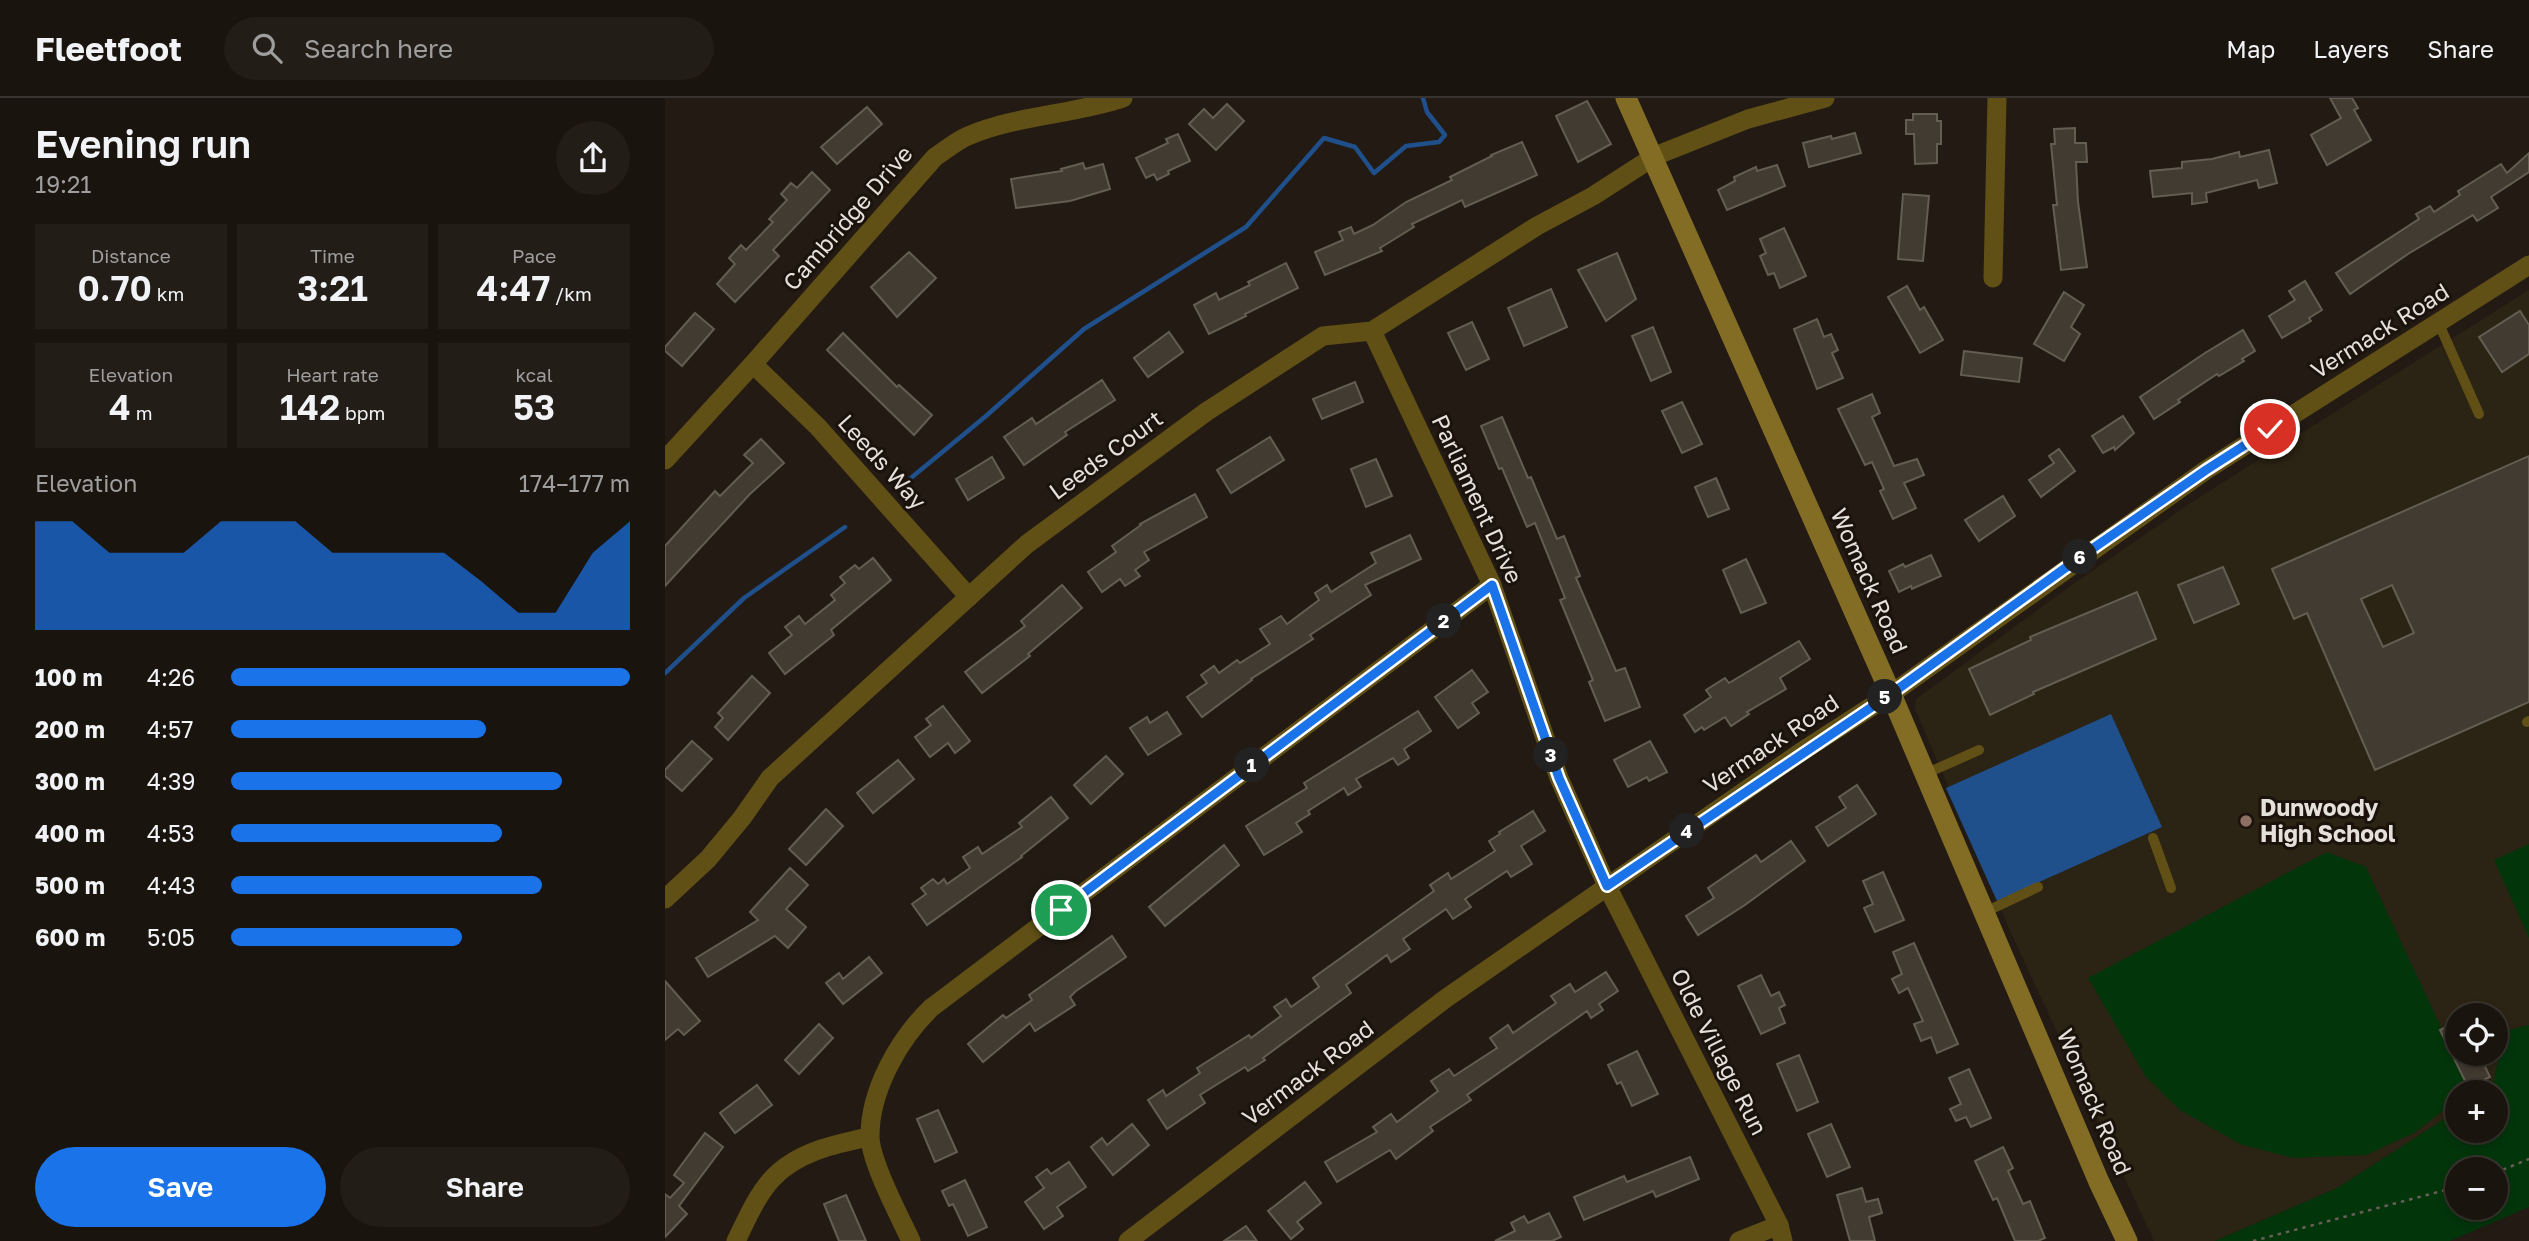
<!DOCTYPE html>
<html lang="en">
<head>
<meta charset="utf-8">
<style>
  body { margin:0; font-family:"Golos Text",sans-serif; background:#231d17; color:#f1f3f6; height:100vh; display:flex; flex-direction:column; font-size:26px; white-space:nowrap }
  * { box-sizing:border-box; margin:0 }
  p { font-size:23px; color:#9f9e9e }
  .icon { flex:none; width:38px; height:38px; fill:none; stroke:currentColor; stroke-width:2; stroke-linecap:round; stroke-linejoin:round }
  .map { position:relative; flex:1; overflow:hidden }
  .side { display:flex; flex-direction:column; background:#1a140e; width:665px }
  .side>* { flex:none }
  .controls { position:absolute; left:1780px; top:905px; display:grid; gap:14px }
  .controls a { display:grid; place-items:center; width:63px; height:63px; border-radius:50%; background:#1a140e; box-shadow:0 4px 10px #0003,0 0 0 2px #38332e; font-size:35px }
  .pin { position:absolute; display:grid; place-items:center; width:60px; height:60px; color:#fff; margin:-30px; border:4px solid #fff; border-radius:50%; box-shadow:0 2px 7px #0007 }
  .km { position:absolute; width:35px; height:35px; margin:-18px; border-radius:50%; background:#222; color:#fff; font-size:19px; line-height:35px; text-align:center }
  .round { display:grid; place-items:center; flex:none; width:74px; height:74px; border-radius:37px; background:#231d17 }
  .head { display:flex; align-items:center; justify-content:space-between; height:119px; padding:0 35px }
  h1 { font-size:38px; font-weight:600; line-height:52px }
  .stats { display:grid; grid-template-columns:repeat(3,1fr); gap:10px; height:119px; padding:7px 35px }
  .stats div { display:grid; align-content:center; border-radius:0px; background:#231d17; text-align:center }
  .stats b { font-size:35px; font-weight:600 }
  .stats small { font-size:19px; font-weight:400 }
  .stats p { font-size:19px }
  .chart { height:196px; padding:14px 35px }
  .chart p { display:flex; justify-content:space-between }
  .chart svg { width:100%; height:126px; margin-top:7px; fill:#1a73e8; opacity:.7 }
  .action { display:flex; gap:14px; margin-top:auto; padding:14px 35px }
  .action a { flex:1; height:80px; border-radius:42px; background:#1a73e8; color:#fff; font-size:28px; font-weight:600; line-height:80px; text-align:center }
  .action a+a { background:#231d17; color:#f1f3f6 }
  ul { padding:0 35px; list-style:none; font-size:23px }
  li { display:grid; grid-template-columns:112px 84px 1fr; align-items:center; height:52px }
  li i { height:18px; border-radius:9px; background:#1a73e8 }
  header { display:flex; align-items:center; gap:42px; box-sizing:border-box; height:98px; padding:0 35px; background:#1a140e; border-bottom:2px solid #38332e }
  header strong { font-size:33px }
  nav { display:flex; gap:38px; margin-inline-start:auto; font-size:24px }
  .search { width:490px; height:63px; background:#231d17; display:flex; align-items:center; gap:18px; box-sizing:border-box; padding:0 24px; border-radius:38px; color:#9f9e9e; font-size:26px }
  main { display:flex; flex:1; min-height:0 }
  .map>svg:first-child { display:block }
  .education { fill:#2b2313; fill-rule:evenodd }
  .green { fill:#03350b; fill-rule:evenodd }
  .water { fill:#1f508c }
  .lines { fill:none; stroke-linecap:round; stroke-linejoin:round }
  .stream { stroke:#1f508c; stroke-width:4.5 }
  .building { fill:#423b31; stroke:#645d52; stroke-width:2; fill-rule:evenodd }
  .path { stroke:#676059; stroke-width:2.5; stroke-dasharray:3.5 5; stroke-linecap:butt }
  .lane { stroke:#615016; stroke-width:10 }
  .street { stroke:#615016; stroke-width:19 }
  .secondary { stroke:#836d25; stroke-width:21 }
  .route-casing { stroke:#fff; stroke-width:14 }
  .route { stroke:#1a73e8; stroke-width:9 }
  .education-dot { fill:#8d6e63; stroke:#1a120b; stroke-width:2.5 }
  .labels { text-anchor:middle; stroke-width:6; stroke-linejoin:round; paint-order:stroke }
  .street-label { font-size:23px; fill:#e6e0db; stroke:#1a120b }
  .poi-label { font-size:23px; font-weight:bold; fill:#e6e0db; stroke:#1a120b; text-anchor:start }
</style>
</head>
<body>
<header>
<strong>Fleetfoot</strong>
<div class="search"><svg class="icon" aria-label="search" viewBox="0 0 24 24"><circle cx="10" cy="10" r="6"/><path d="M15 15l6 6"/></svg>Search here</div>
<nav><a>Map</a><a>Layers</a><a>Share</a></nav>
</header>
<main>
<section class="side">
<div class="head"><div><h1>Evening run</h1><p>19:21</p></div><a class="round"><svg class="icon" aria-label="share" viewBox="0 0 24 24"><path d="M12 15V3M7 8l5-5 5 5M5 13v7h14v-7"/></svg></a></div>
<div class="stats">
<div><p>Distance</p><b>0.70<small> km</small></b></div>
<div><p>Time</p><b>3:21</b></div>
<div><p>Pace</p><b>4:47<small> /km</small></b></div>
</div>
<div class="stats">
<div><p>Elevation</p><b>4<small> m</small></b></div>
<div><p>Heart rate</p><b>142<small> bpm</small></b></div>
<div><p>kcal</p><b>53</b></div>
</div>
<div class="chart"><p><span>Elevation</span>174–177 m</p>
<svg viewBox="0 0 160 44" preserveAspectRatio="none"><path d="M0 44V6L10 6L20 17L30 17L40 17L50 6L60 6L70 6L80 17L90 17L100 17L110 17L120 27L130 38L140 38L150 17L160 6V44z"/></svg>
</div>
<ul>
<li><b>100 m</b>4:26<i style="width:100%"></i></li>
<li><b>200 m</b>4:57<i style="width:64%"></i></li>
<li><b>300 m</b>4:39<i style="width:83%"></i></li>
<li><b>400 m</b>4:53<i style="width:68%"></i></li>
<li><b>500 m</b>4:43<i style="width:78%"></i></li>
<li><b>600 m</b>5:05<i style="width:58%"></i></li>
</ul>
<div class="action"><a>Save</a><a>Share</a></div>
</section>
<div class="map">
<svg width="1864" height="1143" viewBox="0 0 1864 1143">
  <rect width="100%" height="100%" fill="#231b13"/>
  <path class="education" d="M1864,192V927L1840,933L1827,991L1823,994H1792V1013L1672,1090L1550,1143H1489L1346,835L1250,611L1251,601L1401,491L1530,402ZM1792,917H1830V956H1792Z"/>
  <g class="green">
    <path d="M1864,746V840L1829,762Z"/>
    <path d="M1662,754L1701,769L1805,991L1801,994H1792V1002L1749,1035L1701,1057L1628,1060L1575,1046L1515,1012L1481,979L1423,880Z"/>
    <path d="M1864,927V1109L1785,1143H1550L1672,1090L1792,1013V1032H1830V994H1823L1827,991L1840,933ZM1830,1071V1110H1792V1071Z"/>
  </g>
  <path class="water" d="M1446,616L1497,729L1332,803L1281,690Z"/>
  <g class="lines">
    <g class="stream">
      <path d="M235,389L321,318L419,231L581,129L659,40L690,49L709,75L741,48L774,44L780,37L762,14L758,0"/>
      <path d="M0,575L79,500L180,429"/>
    </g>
  </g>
  <g class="building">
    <path d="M1665,0H1687L1693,10L1689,12L1706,42L1662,67L1646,37L1676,20Z"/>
    <path d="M922,3L946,46L913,64L891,18Z"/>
    <path d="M562,6L579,23L551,52L524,26L539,11L548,20Z"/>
    <path d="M202,9L217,26L172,66L156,49Z"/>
    <path d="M1248,16H1272V23H1276V46H1272V65L1250,66L1249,36H1241V22H1248Z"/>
    <path d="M1410,30V45H1421L1422,64H1411L1413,104L1422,169L1396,172L1388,107H1392L1386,46H1390L1389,31Z"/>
    <path d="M1190,35L1196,55L1144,69L1138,45L1166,38L1167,41Z"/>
    <path d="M513,36L525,63L503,73L504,76L492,82L489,76L481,80L471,60L503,45L501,41Z"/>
    <path d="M857,44L872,77L800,109L797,102L747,126L749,129L715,150L717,153L660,177L650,154L678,142L674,134L686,129L689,136L708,127L741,104L787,82L785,79L827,58L826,57Z"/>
    <path d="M1604,52L1612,85L1594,90L1592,82L1541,95L1542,104L1527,106V95L1488,99L1485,73L1517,70V64L1547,61L1574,54L1575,59Z"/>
    <path d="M1864,55V74L1826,99L1833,110L1812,123L1808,117L1743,156L1685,196L1671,175L1754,121L1751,116L1765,108L1769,114L1795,97L1793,93L1836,66L1842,75Z"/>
    <path d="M418,65L420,71L438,66L445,91L405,103L351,110L346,81L397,73L396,71Z"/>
    <path d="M1112,67L1120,88L1062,112L1053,92L1070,83L1069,79L1091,69L1092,73Z"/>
    <path d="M147,74L165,92L108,152L114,158L70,204L52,186L70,166L64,160L76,147L81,152L108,124L104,121L122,102L116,96L126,85L132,90Z"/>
    <path d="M1238,96L1264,98L1258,163L1233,161Z"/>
    <path d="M1119,130L1141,178L1115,190L1109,175L1103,177L1095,158L1101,155L1095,141Z"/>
    <path d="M244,154L271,180L232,219L206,189Z"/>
    <path d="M952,155L971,201L941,223L913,172Z"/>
    <path d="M621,165L633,190L580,216L581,218L544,236L529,207L551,195L554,202L585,187L583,184Z"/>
    <path d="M1640,183L1657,212L1644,220L1646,223L1617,240L1604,218L1630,202L1624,193Z"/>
    <path d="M1242,188L1255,212L1259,209L1278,242L1255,255L1223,199Z"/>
    <path d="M886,191L902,229L859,248L843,210Z"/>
    <path d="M1399,194L1419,207L1406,229L1415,236L1399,263L1369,246Z"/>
    <path d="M1855,213L1864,227V256L1837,274L1814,239Z"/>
    <path d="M30,215L49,231L17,268L0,253V249Z"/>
    <path d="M1152,221L1159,239L1166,236L1173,252L1167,255L1178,280L1152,291L1129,231Z"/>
    <path d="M807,224L824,261L801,272L783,235Z"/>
    <path d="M988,229L1006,274L986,283L967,238Z"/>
    <path d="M1578,232L1590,253L1577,261L1579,263L1554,278L1552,276L1513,302L1515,304L1489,321L1475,299L1540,255Z"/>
    <path d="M504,234L518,254L483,279L469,260Z"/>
    <path d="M178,235L232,289L234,287L267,317L249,337L162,252Z"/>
    <path d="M1299,253L1357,260L1354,284L1296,277Z"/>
    <path d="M437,282L450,302L400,334L402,337L359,367L339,339L367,320L371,326Z"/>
    <path d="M690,284L698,304L657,321L648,301Z"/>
    <path d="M1207,296L1215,315L1207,319L1229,368L1252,361L1259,377L1239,385L1251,410L1228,421L1215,393L1219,391L1207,364L1200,367L1173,311Z"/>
    <path d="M1017,304L1037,346L1017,355L997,313Z"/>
    <path d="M1458,318L1469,335L1450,352L1449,349L1438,355L1427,338Z"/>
    <path d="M837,319L863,380L866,379L892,441L899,438L915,478L911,480L951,573L960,570L975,609L940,623L924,584L928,582L895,502L900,500L870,425L862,429L837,370L834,371L816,328Z"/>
    <path d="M605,339L619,362L566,395L552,372Z"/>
    <path d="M96,341L119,365L85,396L0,488V448L50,393L55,398L88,365L79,357Z"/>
    <path d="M1394,351L1410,373L1376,399L1364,382L1389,365L1384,358Z"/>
    <path d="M1864,358V604L1710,672L1642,515L1629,521L1607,471ZM1727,487L1749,535L1718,549L1696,501Z"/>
    <path d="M327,359L339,380L303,402L291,381Z"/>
    <path d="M711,361L727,398L701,409L686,371Z"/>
    <path d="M1051,380L1064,411L1043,419L1030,389Z"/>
    <path d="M530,396L542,419L479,454L484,462L470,472L475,478L460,488L455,481L437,494L423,474L451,454L447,448L476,427L475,426Z"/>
    <path d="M1338,398L1350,418L1314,443L1300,422Z"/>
    <path d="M745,437L756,461L700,487L706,497L645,537L648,541L586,581L587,582L537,619L522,599L542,585L536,577L549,568L554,575L572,562L575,565L605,546L595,531L616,518L622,526L654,502L650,495L662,487L666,494L711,465L706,455Z"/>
    <path d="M1266,457L1276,478L1247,491L1246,488L1234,494L1224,473L1238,466L1240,469Z"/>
    <path d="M208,460L226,482L166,532L169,537L120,576L104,555L127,537L120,529L134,518L140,526L170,502L166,497L180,485L175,479L190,467L194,471Z"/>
    <path d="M1081,461L1101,505L1076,515L1058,472Z"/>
    <path d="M1558,469L1574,506L1529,525L1513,487Z"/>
    <path d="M397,487L417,510L363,556L365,558L317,595L300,574L360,528L356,523Z"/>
    <path d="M1472,494L1491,541L1368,594L1369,596L1325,617L1304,571L1366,542L1365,539Z"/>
    <path d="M1134,543L1145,561L1115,580L1121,591L1082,614L1084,616L1066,628L1060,619L1039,632L1037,629L1030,634L1019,617L1046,599L1041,592L1060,580L1064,585Z"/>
    <path d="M807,572L823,594L807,605L814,615L793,630L770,599Z"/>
    <path d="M87,578L105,595L63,642L50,629L58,620L53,615Z"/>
    <path d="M278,608L305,643L290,655L283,645L265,659L250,639L266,627L261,621Z"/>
    <path d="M753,613L766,633L739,651L744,660L733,667L728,660L691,681L696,689L683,697L679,690L643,713L645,716L631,725L637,734L599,757L581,728L642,690L639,685Z"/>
    <path d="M502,614L516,636L483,657L465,630L482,619L485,625Z"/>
    <path d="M27,643L47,661L17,693L0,678V672Z"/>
    <path d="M985,643L1002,674L984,683L982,679L963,689L949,662Z"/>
    <path d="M441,658L458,676L426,706L409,687Z"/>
    <path d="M233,662L249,681L208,715L192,695Z"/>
    <path d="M1192,687L1211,716L1163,748L1151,729L1181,710L1174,699Z"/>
    <path d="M386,699L403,720L356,758L357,759L262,827L247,806L261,796L256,790L268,781L273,786L279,781L282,786L305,770L298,759L313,749L317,756L357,729L354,725Z"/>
    <path d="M161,711L178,728L141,767L124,751Z"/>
    <path d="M868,713L880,733L856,748L867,766L846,779L842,773L800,801L806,809L788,821L781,811L738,841L745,851L726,864L722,857L681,887L686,895L598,960L600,962L583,973L580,969L535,997L540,1005L502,1031L483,1002L498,992L501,998L535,975L532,970L584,937L586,940L616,918L609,909L621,901L626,909L654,889L648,880L769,793L765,787L783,775L786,781L830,753L824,743L835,736L834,734Z"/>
    <path d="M1126,743L1140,763L1080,807L1033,837L1021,818L1049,800L1043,790L1091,757L1096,764Z"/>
    <path d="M559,747L574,767L500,828L484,809Z"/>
    <path d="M125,770L143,787L121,811L141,829L123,850L110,838L43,879L31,860L93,822L85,814Z"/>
    <path d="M1218,774L1239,822L1210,834L1199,810L1208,806L1198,783Z"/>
    <path d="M447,838L461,859L411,893L405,899L410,907L370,933L365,925L318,964L303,946L338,917L341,920L367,902L364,897Z"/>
    <path d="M1249,845L1293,946L1272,955L1266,939L1256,943L1249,926L1258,923L1243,890L1234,895L1227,881L1237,876L1228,854Z"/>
    <path d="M204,859L217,875L178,906L161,885L174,875L178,881Z"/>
    <path d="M941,874L953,893L934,906L938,912L926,920L922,913L802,997L806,1002L765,1029L768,1033L731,1061L725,1052L672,1084L660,1064L712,1034L708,1029L726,1016L732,1024L773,993L766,983L784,971L789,978L832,950L825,940L843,927L848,935L891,905L886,898L905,886L910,894Z"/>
    <path d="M1096,877L1106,898L1114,894L1120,907L1114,910L1120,925L1096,936L1073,888Z"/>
    <path d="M0,883L35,923L19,937L13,931L0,942Z"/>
    <path d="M1792,924V956H1814L1825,979L1803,989L1775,932Z"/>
    <path d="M154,926L168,940L134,976L120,962Z"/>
    <path d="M972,953L993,996L967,1008L956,984L952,986L943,967Z"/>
    <path d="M1134,957L1153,1004L1132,1013L1112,966Z"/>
    <path d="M1304,971L1326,1020L1306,1029L1301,1019L1291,1023L1285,1011L1296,1006L1284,980Z"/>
    <path d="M92,987L107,1007L70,1035L55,1015Z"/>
    <path d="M273,1012L292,1054L270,1064L252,1021Z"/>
    <path d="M467,1026L484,1047L448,1077L426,1049L437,1040L442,1047Z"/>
    <path d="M1166,1026L1185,1069L1162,1079L1143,1036Z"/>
    <path d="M40,1035L58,1049L14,1108L22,1116L0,1139V1096L5,1100L19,1085L9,1077Z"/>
    <path d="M1338,1049L1348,1070L1343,1073L1358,1106L1365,1103L1380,1140L1373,1143H1350L1332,1100L1328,1102L1310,1063Z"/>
    <path d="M1025,1059L1034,1081L991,1099L988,1093L919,1122L909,1099L959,1078L962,1084Z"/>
    <path d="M404,1064L421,1089L392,1109L398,1118L379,1131L360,1104L379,1090L371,1079L382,1071L386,1076Z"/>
    <path d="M300,1082L322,1129L303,1138L288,1106L284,1108L277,1093Z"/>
    <path d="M640,1084L656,1105L632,1124L638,1131L626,1141L603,1113Z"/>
    <path d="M1197,1090L1201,1104L1213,1101L1217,1115L1204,1119L1210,1143H1185L1172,1097Z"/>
    <path d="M181,1097L201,1143H174L159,1106Z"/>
    <path d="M884,1115L896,1139L887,1143H830L850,1133L846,1125L859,1118L863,1125Z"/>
    <path d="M581,1128L592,1143H559Z"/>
  </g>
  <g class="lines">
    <g class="path">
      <path d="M1830,1075L1864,1061"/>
      <path d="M1588,1143L1792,1089"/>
    </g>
    <g class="lane">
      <path d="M1774,226L1814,316"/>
      <path d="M1862,624L1864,623"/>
      <path d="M1260,676L1314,652"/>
      <path d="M1488,740L1506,790"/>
      <path d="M1320,814L1373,789"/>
    </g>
    <g class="street">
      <path d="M1328,180L1332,0"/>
      <path d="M707,233L827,487L894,680L942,788L1114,1127L1118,1143"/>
      <path d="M88,266L153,329L304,499"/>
      <path d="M0,362L88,266L270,59C281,52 291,43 303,38C352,17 407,17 458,0"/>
      <path d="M0,801L43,761L77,720L105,680L362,446L541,314L658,238L707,233L872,128L928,98L990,58L1083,21L1160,0"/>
      <path d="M71,1143C81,1123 91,1099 106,1082C131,1054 170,1046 204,1039"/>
      <path d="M246,1143C235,1119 205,1063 205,1038C205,992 234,941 266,910L827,487"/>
      <path d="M463,1143L780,901L1136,654L1226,596L1541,372L1864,167"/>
      <path d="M1074,1143L1114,1127"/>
    </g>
    <path class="secondary" d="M961,0L1226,596L1434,1084L1462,1143"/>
  </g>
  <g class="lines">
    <g class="route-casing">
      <path id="route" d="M396,812L827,487L894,680L942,788L1226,596L1414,460L1541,372L1605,331"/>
    </g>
    <use href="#route" class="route"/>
  </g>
  <circle class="education-dot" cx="1581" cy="723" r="7"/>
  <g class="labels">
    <g class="street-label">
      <text transform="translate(183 120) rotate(-49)" y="8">Cambridge Drive</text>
      <text transform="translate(1715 233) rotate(-32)" y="8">Vermack Road</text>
      <text transform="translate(441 357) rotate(-36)" y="8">Leeds Court</text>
      <text transform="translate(217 364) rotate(48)" y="8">Leeds Way</text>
      <text transform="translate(812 401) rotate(65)" y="8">Parliament Drive</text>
      <text transform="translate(1204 483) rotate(66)" y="8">Womack Road</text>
      <text transform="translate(1106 646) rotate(-34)" y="8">Vermack Road</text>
      <text transform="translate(1054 954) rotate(63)" y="8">Olde Village Run</text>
      <text transform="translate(643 975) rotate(-37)" y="8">Vermack Road</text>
      <text transform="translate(1429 1004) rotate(67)" y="8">Womack Road</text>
    </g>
    <g class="poi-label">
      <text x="1595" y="718">Dunwoody<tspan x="1595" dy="26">High School</tspan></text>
    </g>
  </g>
</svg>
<div class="controls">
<a><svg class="icon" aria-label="locate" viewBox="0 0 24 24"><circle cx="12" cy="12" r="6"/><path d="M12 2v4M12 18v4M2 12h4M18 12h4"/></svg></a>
<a>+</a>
<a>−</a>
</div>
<div class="pin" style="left:396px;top:812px;background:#1e9e55"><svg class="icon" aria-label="arrive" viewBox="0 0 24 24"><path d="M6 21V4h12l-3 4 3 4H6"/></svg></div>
<div class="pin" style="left:1605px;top:331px;background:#d93025"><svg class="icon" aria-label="check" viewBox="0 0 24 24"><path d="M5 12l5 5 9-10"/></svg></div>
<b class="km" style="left:587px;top:667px">1</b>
<b class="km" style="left:779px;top:523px">2</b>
<b class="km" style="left:886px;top:657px">3</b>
<b class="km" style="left:1022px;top:733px">4</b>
<b class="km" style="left:1220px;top:599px">5</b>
<b class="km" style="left:1415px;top:459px">6</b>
</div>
</main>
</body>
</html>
